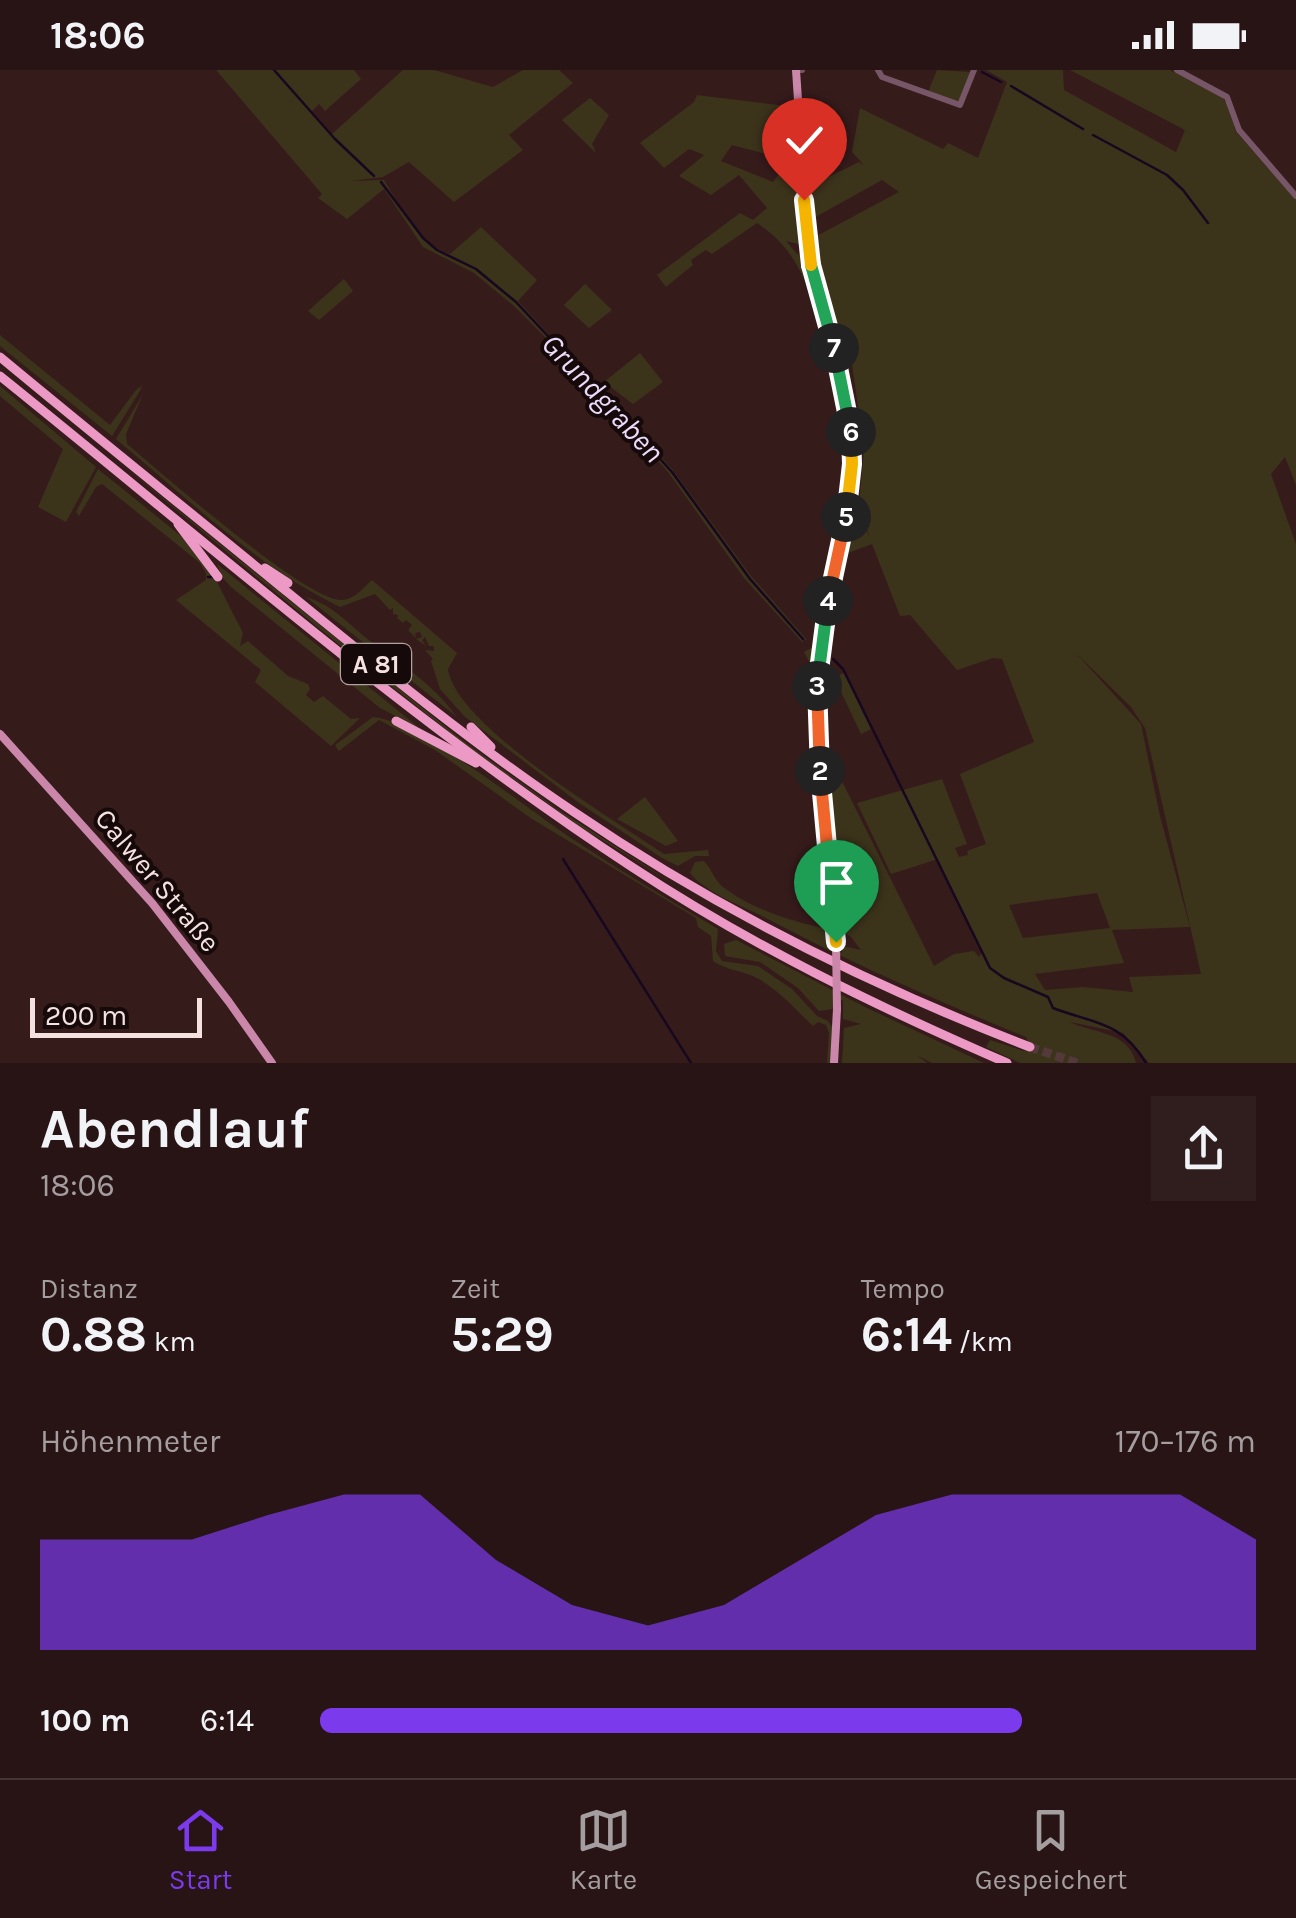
<!DOCTYPE html>
<html lang="de">
<head>
<meta charset="utf-8">
<style>
  body { margin:0; font-family:Karla,sans-serif; background:#301d1d; color:#f1f3f6; height:100vh; display:flex; flex-direction:column; font-size:38px; white-space:nowrap }
  * { box-sizing:border-box; margin:0 }
  p { font-size:32px; color:#a59ea0 }
  .icon { flex:none; width:55px; height:55px; fill:none; stroke:currentColor; stroke-width:2; stroke-linecap:round; stroke-linejoin:round }
  .map { position:relative; height:993px; overflow:hidden }
  .drawer { display:flex; flex-direction:column; background:#281414; flex:1 }
  .drawer>* { flex:none }
  .scale { position:absolute; left:30px; bottom:25px; width:172px; box-sizing:border-box; padding-left:10px; border:5px solid #f5e2e0; border-top:0; font-size:28px; line-height:35px; white-space:nowrap; color:#f5e2e0; -webkit-text-stroke:8px #150a09; paint-order:stroke }
  .pin { position:absolute; display:grid; place-items:center; width:85px; height:85px; color:#fff; margin:-102px -42px; border-radius:50% 50% 50% 0; rotate:-45deg; box-shadow:0 0 10px #0007 }
  .pin .icon { rotate:45deg }
  .km { position:absolute; width:50px; height:50px; margin:-25px; border-radius:50%; background:#222; color:#fff; font-size:28px; line-height:50px; text-align:center }
  .round { display:grid; place-items:center; flex:none; width:105px; height:105px; border-radius:0px; background:#301d1d }
  .overview { display:flex; align-items:center; justify-content:space-between; height:170px; padding:0 40px }
  h1 { font-size:55px; font-weight:700; line-height:75px }
  .metrics { display:grid; grid-template-columns:repeat(3,1fr); gap:15px; height:170px; padding:10px 40px }
  .metrics div { display:grid; align-content:center }
  .metrics b { font-size:50px; font-weight:700 }
  .metrics small { font-size:28px; font-weight:400 }
  .metrics p { font-size:28px }
  .chart { height:280px; padding:20px 40px }
  .chart p { display:flex; justify-content:space-between }
  .chart svg { width:100%; height:180px; margin-top:10px; fill:#7c3aed; opacity:.7 }
  ul { padding:0 40px; list-style:none; font-size:32px }
  li { display:grid; grid-template-columns:160px 120px 1fr; align-items:center; height:75px }
  li i { height:25px; border-radius:12px; background:#7c3aed }
  .status { display:flex; justify-content:space-between; align-items:center; height:70px; padding:0 50px; background:#281414; direction:ltr }
  .status svg { height:28px; fill:currentColor }
  .tabs { display:flex; justify-content:space-around; align-items:center; height:140px; border-top:2px solid #443334; background:#281414; font-size:28px; color:#a59ea0 }
  .tabs a { display:grid; justify-items:center; gap:5px }
  .tabs .selected { color:#7c3aed }
  .map>svg:first-child { display:block }
  .green { fill:#3c331b; fill-rule:evenodd }
  .lines { fill:none; stroke-linecap:round; stroke-linejoin:round }
  .stream { stroke:#17081f; stroke-width:2.5 }
  .highway-tunnel { stroke:#533939; stroke-width:9; stroke-dasharray:9 4.5; stroke-linecap:butt }
  .minor { stroke:#775667; stroke-width:6 }
  .major { stroke:#ca87aa; stroke-width:8 }
  .highway { stroke:#ec9ac5; stroke-width:9 }
  .major-bridge { stroke:#ca87aa; stroke-width:8 }
  .split-1-casing { stroke:#fff; stroke-width:20 }
  .split-2-casing { stroke:#fff; stroke-width:20 }
  .split-3-casing { stroke:#fff; stroke-width:20 }
  .split-4-casing { stroke:#fff; stroke-width:20 }
  .split-5-casing { stroke:#fff; stroke-width:20 }
  .split-6-casing { stroke:#fff; stroke-width:20 }
  .split-7-casing { stroke:#fff; stroke-width:20 }
  .split-8-casing { stroke:#fff; stroke-width:20 }
  .split-9-casing { stroke:#fff; stroke-width:20 }
  .split-1 { stroke:#f5b400; stroke-width:12 }
  .split-2 { stroke:#f0652b; stroke-width:12 }
  .split-3 { stroke:#f0652b; stroke-width:12 }
  .split-4 { stroke:#22a559; stroke-width:12 }
  .split-5 { stroke:#f0652b; stroke-width:12 }
  .split-6 { stroke:#f5b400; stroke-width:12 }
  .split-7 { stroke:#22a559; stroke-width:12 }
  .split-8 { stroke:#22a559; stroke-width:12 }
  .split-9 { stroke:#f5b400; stroke-width:12 }
  .labels { text-anchor:middle; stroke-width:8; stroke-linejoin:round; paint-order:stroke }
  .shield { fill:#150a09; stroke:#b2a1a0; stroke-width:2.5 }
  .shield-label { font-size:25px; font-weight:bold; fill:#f5e2e0 }
  .street-label { font-size:28px; fill:#f5e2e0; stroke:#150a09 }
  .water-label { font-size:30px; font-style:italic; fill:#eedafa; stroke:#150a09 }
</style>
</head>
<body>
<div class="status"><b>18:06</b><svg viewBox="0 0 49 12"><path d="M0 12V9h3v3zM5 12V6h3v6zM10 12V3h3v9zM15 12V0h3v12zM26 1h20v11H26zM47 4h2v5h-2z"/></svg></div>
<div class="map">
<svg width="1296" height="993" viewBox="0 0 1296 993">
  <rect width="100%" height="100%" fill="#361b1b"/>
  <g class="green">
    <path d="M216,0H354L361,9L325,41L319,34L312,41L332,64L403,0H434L493,17L523,0H559L573,13L509,65L523,80L454,132L409,92L383,107L351,111L384,110C400,136 420,175 450,184L481,157L537,210L518,231L672,399L751,506L807,570L803,569V573L744,508L668,402L559,281L514,236L474,203L423,177L384,119L347,149L318,128L322,124Z"/>
    <path d="M937,0L971,2L961,28L956,33L928,22Z"/>
    <path d="M986,0H1063L1064,20L1176,82L1185,60L1070,0H1170L1222,27L1227,34L1236,62L1296,130V415L1285,387L1271,404L1296,474V993H1149L1123,963L1070,952C1091,963 1129,961 1136,993H1020L986,977L990,970L1024,981L1030,975L1026,967C935,930 849,892 762,846C740,835 706,823 690,803L695,792L704,791C712,799 714,810 723,817C751,839 794,852 828,859L832,864L831,878L842,883L843,876L861,880L850,866L841,862L825,684L828,683L934,896L954,884L974,881L979,887L982,883L938,789L891,804L857,733L942,709L967,774L955,778L959,787L968,785L967,781L986,774L960,704L1034,672L1002,589L993,588L957,600L910,545L900,546L872,474L845,484L857,440L870,468L859,435L864,379L852,294L855,278L850,267L839,265L820,210L813,168L899,122L882,110L812,149V115L859,92L864,95L852,82L860,38L943,79L948,73L978,88L1007,12ZM1076,583L1131,637L1145,658L1201,904L1129,907L1133,922L1083,917L1045,920L1035,904L1124,893L1112,860L1190,857L1160,746L1141,654ZM1097,823L1110,858L1023,868L1009,835Z"/>
    <path d="M697,25L795,37L796,99L803,170L798,174L786,171L797,184L804,186L817,243C803,204 793,177 757,153L712,184L706,180L691,190L693,195L666,217L657,205L740,143L753,150L767,138L739,105L711,125L679,106L704,85L689,79L664,98L640,73L694,32ZM732,75L789,90V91L773,112L721,91Z"/>
    <path d="M590,28L609,45L592,74L596,83L562,50Z"/>
    <path d="M344,209L353,221L319,250L308,241Z"/>
    <path d="M585,214L612,240L589,258L564,235Z"/>
    <path d="M0,265L110,355L136,320L142,316L141,319L112,366L0,276Z"/>
    <path d="M640,283L663,312L633,334L604,312Z"/>
    <path d="M0,316L96,397L66,452L38,437L63,379L0,326Z"/>
    <path d="M143,324L126,364L127,374C163,404 303,528 340,530C353,531 363,518 372,510L457,583L448,599C455,655 616,751 664,784L708,780L709,786H695L678,796L662,788L579,733L464,646L440,619L431,591L433,589L425,580L434,581V576H429L425,567L422,570L426,576L416,569L422,567L420,562L415,563L416,568L408,560L412,555L406,550L403,553L397,548L398,545L393,544V538L390,540L375,524L340,537C256,496 187,428 116,369Z"/>
    <path d="M115,389L462,670L559,740L680,818L581,757L463,673L321,560Z"/>
    <path d="M98,399L186,470L214,506L243,563L240,576L248,571L288,606L308,614L310,619L306,625L314,632L323,626L351,649L360,648L331,676L255,612L261,600L176,530L206,510V503L200,493L102,414L96,417L79,446L76,442Z"/>
    <path d="M217,494L417,656V657L380,638L231,517L222,507Z"/>
    <path d="M306,527C335,536 348,554 370,571C401,594 433,614 457,647Z"/>
    <path d="M813,577L817,581L814,634L824,758H819L812,682L811,595L804,582Z"/>
    <path d="M844,603L871,659L861,664L834,607Z"/>
    <path d="M373,647C415,649 533,743 574,770C621,801 669,830 718,859L716,881L722,891L758,896L792,919L817,946L828,951L833,958L831,993H827L829,963L826,955L818,952L813,956C795,939 779,920 757,908C742,900 728,901 713,891L711,866L698,857L696,848L532,749L435,680L379,650L339,681L335,675Z"/>
    <path d="M645,727L678,771L666,776L617,749Z"/>
    <path d="M736,870L865,937L984,993H932L918,986L927,993H842L844,958L861,954L843,949V931L833,926V939L819,941L798,918L760,892L725,886L724,874Z"/>
  </g>
  <g class="lines">
    <g class="stream">
      <path d="M274,0L335,69L374,106"/>
      <path d="M982,2L1001,12"/>
      <path d="M1011,16L1083,59"/>
      <path d="M1093,65L1167,105L1183,120L1208,153"/>
      <path d="M381,112L423,168L437,180L476,199L516,232L561,280L672,402L750,509L803,569"/>
      <path d="M208,507H213"/>
      <path d="M833,589L843,599L990,898L1004,908L1048,927L1053,938C1095,954 1121,951 1146,993"/>
      <path d="M563,789L691,993"/>
    </g>
    <path class="highway-tunnel" d="M1030,977L1077,993"/>
    <g class="minor">
      <path d="M801,0H802"/>
      <path d="M878,0L882,7L960,35L974,0"/>
      <path d="M1177,0L1227,27L1239,60L1296,126"/>
    </g>
    <g class="major">
      <path d="M796,0L808,179L845,323L852,372L849,433L823,555L816,634L836,872"/>
      <path d="M0,664L152,833L229,932L272,993"/>
      <path d="M834,993L837,939"/>
    </g>
    <g class="highway">
      <path d="M0,287C89,361 180,434 269,507C368,588 468,671 574,742C716,839 869,915 1030,977"/>
      <path d="M0,306C208,473 409,651 632,797C750,875 878,937 1007,993"/>
      <path d="M178,454L218,507"/>
      <path d="M265,498L288,513"/>
      <path d="M396,651L476,693"/>
      <path d="M471,657L491,677"/>
    </g>
    <path class="major-bridge" d="M836,872L837,939"/>
  </g>
  <g class="lines">
    <g class="split-1-casing">
      <path id="split-1" d="M828,787L836,872"/>
    </g>
    <g class="split-2-casing">
      <path id="split-2" d="M820,701L828,787"/>
    </g>
    <g class="split-3-casing">
      <path id="split-3" d="M817,616L820,701"/>
    </g>
    <g class="split-4-casing">
      <path id="split-4" d="M817,616L828,531"/>
    </g>
    <g class="split-5-casing">
      <path id="split-5" d="M828,531L846,447"/>
    </g>
    <g class="split-6-casing">
      <path id="split-6" d="M846,447L852,394L851,362"/>
    </g>
    <g class="split-7-casing">
      <path id="split-7" d="M834,278L851,362"/>
    </g>
    <g class="split-8-casing">
      <path id="split-8" d="M811,195L834,278"/>
    </g>
    <g class="split-9-casing">
      <path id="split-9" d="M804,130L811,195"/>
    </g>
    <use href="#split-1" class="split-1"/>
    <use href="#split-2" class="split-2"/>
    <use href="#split-3" class="split-3"/>
    <use href="#split-4" class="split-4"/>
    <use href="#split-5" class="split-5"/>
    <use href="#split-6" class="split-6"/>
    <use href="#split-7" class="split-7"/>
    <use href="#split-8" class="split-8"/>
    <use href="#split-9" class="split-9"/>
  </g>
  <g class="labels">
    <rect class="shield" x="341" y="574" width="70" height="40" rx="8"/>
    <g class="shield-label">
      <text x="376" y="603">A 81</text>
    </g>
    <g class="street-label">
      <text transform="translate(158 810) rotate(50)" y="10">Calwer Straße</text>
    </g>
    <g class="water-label">
      <text transform="translate(603 328) rotate(47)" y="10">Grundgraben</text>
    </g>
  </g>
</svg>
<div class="scale">200 m</div>
<div class="pin" style="left:836px;top:872px;background:#1e9e55"><svg class="icon" aria-label="arrive" viewBox="0 0 24 24"><path d="M6 21V4h12l-3 4 3 4H6"/></svg></div>
<div class="pin" style="left:804px;top:130px;background:#d93025"><svg class="icon" aria-label="check" viewBox="0 0 24 24"><path d="M5 12l5 5 9-10"/></svg></div>
<b class="km" style="left:820px;top:701px">2</b>
<b class="km" style="left:817px;top:616px">3</b>
<b class="km" style="left:828px;top:531px">4</b>
<b class="km" style="left:846px;top:447px">5</b>
<b class="km" style="left:851px;top:362px">6</b>
<b class="km" style="left:834px;top:278px">7</b>
</div>
<section class="drawer">
<div class="overview"><div><h1>Abendlauf</h1><p>18:06</p></div><a class="round"><svg class="icon" aria-label="share" viewBox="0 0 24 24"><path d="M12 15V3M7 8l5-5 5 5M5 13v7h14v-7"/></svg></a></div>
<div class="metrics">
<div><p>Distanz</p><b>0.88<small> km</small></b></div>
<div><p>Zeit</p><b>5:29</b></div>
<div><p>Tempo</p><b>6:14<small> /km</small></b></div>
</div>
<div class="chart"><p><span>Höhenmeter</span>170–176 m</p>
<svg viewBox="0 0 160 44" preserveAspectRatio="none"><path d="M0 44V17L10 17L20 17L30 11L40 6L50 6L60 22L70 33L80 38L90 33L100 22L110 11L120 6L130 6L140 6L150 6L160 17V44z"/></svg>
</div>
<ul>
<li><b>100 m</b>6:14<i style="width:75%"></i></li>
</ul>
</section>
<nav class="tabs">
<a class="selected"><svg class="icon" aria-label="home" viewBox="0 0 24 24"><path d="M3 11l9-7 9 7M6 9v11h12V9"/></svg>Start</a>
<a><svg class="icon" aria-label="map" viewBox="0 0 24 24"><path d="M3 6l6-2 6 2 6-2v14l-6 2-6-2-6 2zM9 4v14M15 6v14"/></svg>Karte</a>
<a><svg class="icon" aria-label="saved" viewBox="0 0 24 24"><path d="M7 4h10v16l-5-4-5 4z"/></svg>Gespeichert</a>
</nav>
</body>
</html>
